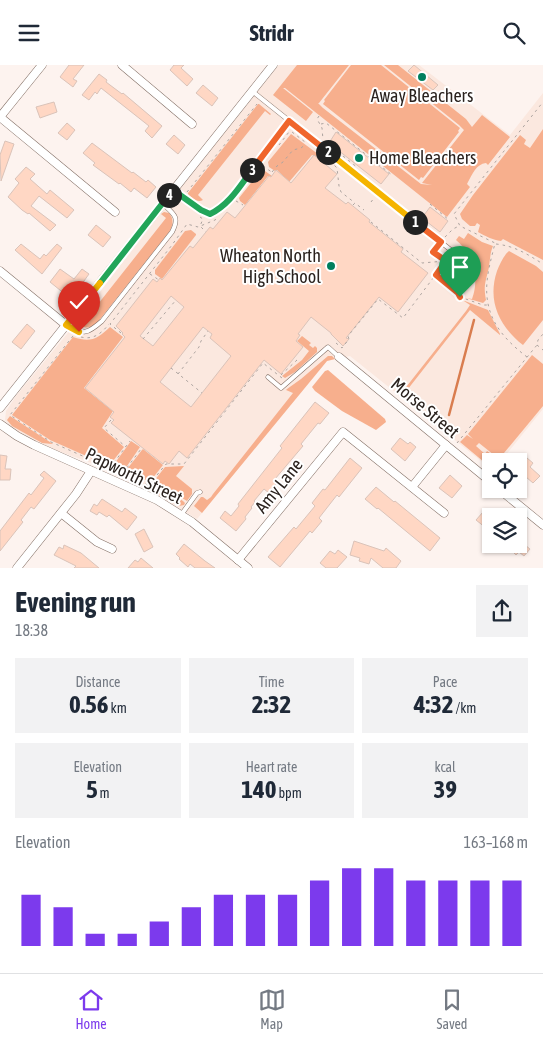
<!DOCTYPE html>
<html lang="en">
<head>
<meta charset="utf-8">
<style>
  body { margin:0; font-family:"Asap Condensed",sans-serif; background:#f2f2f3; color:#1f2937; height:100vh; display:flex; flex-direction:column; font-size:19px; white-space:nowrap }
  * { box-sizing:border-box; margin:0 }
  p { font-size:16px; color:#747a83 }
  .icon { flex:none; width:28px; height:28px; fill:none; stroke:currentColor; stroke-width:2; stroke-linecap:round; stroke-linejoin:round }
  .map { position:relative; height:503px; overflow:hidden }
  .drawer { display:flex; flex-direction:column; background:#fff; flex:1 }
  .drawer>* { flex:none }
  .tools { position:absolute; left:482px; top:388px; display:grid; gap:10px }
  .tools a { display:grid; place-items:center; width:45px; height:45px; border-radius:0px; background:#fff; box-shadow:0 1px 4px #0004; font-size:25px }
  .pin { position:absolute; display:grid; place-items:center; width:42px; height:42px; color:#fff; margin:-51px -21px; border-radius:50% 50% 50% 0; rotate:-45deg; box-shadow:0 0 5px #0007 }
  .pin .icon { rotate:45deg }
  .km { position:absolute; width:25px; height:25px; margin:-12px; border-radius:50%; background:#222; color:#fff; font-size:14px; line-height:25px; text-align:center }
  .round { display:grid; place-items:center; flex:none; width:52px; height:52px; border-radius:0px; background:#f2f2f3 }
  .headline { display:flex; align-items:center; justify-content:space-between; height:85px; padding:0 15px }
  h1 { font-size:28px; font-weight:700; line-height:38px }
  .stats { display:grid; grid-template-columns:repeat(3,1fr); gap:8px; height:85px; padding:5px 15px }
  .stats div { display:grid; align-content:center; border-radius:0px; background:#f2f2f3; text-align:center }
  .stats b { font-size:25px; font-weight:700 }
  .stats small { font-size:14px; font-weight:400 }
  .stats p { font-size:14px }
  .chart { height:140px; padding:10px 15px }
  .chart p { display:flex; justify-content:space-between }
  .chart svg { width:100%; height:90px; margin-top:5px; stroke:#7c3aed; stroke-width:6 }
  header { display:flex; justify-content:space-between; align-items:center; height:65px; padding:0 15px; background:#fff; font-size:22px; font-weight:700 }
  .tabs { display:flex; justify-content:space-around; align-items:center; height:70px; border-top:1px solid #e0e1e3; background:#fff; font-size:14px; color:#747a83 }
  .tabs a { display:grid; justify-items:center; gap:2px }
  .tabs .active { color:#7c3aed }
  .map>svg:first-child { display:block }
  .built { fill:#fbe8df }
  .green { fill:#f7af8d }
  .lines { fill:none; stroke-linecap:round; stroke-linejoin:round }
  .stream { stroke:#d97d4f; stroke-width:2.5 }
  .building { fill:#ffd7c4; stroke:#dac3b9; fill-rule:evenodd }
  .lane-casing { stroke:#836f65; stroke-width:5 }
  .street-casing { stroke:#836f65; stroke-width:9 }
  .path { stroke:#ada4a0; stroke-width:1; stroke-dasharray:2.5 4; stroke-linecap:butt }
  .lane { stroke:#fff; stroke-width:4 }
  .street { stroke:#fff; stroke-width:8 }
  .split-1-casing { stroke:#fff; stroke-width:10 }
  .split-2-casing { stroke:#fff; stroke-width:10 }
  .split-3-casing { stroke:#fff; stroke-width:10 }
  .split-4-casing { stroke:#fff; stroke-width:10 }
  .split-5-casing { stroke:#fff; stroke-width:10 }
  .split-6-casing { stroke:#fff; stroke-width:10 }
  .split-1 { stroke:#f0652b; stroke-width:6 }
  .split-2 { stroke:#f5b400; stroke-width:6 }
  .split-3 { stroke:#f0652b; stroke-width:6 }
  .split-4 { stroke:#22a559; stroke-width:6 }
  .split-5 { stroke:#22a559; stroke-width:6 }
  .split-6 { stroke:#f5b400; stroke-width:6 }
  .poi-dot { fill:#007f5e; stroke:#fff; stroke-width:2 }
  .labels { text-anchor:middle; stroke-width:4; stroke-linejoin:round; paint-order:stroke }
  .poi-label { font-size:18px; fill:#2a221e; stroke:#fff }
  .street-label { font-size:18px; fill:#2a221e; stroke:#fff }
</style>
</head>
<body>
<header><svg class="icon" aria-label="menu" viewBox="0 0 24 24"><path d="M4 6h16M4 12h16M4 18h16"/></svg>Stridr<svg class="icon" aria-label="search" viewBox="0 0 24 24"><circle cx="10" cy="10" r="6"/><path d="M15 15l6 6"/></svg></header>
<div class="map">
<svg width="543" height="503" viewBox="0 0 543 503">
  <rect width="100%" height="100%" fill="#fdf3ef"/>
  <path class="built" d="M279,0H419L510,70L543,28V344L501,396H491V404L350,291L327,296L197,454L155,428L135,414L42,380L11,362L5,355L6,346L16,331L80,253L181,121Z"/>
  <g class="green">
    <path d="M297,0H349L319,38H318L323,43L421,119L432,120L422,118L464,65L459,60L384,0H398L466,54L472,62L482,50L510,72L488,100L486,98C476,99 472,110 468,117L467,119L470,122L447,152L285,23H283L313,47L306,56L273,30Z"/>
    <path d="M351,0H381L460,63L458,66L459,67L423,113L421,112L419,115L323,39L325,36L324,35Z"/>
    <path d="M258,39H259L271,49L270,50L265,46L198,130L203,135C197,138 192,133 188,129V128Z"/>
    <path d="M543,64V195L503,174L501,176C493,175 485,171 478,167L480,160L477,158L475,161H470L462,154L460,149L473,130L520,70L526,75L524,79L530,83Z"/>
    <path d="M291,69L318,89L316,92L312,90L289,117L277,105L275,106L269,102L268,97Z"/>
    <path d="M265,106L272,111L271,112L268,111L245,140L240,136L239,133L258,109L260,110Z"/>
    <path d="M164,147L169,148C174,154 173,159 170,166L97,258C91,264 80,265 79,255L80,253H87L166,153L161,149Z"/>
    <path d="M191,165L196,169V170L162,214L155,209V205L185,166Z"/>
    <path d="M468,168L482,177L493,181C490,188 490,195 489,202C486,216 483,220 486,235L483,238L466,233L472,234C480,213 473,189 456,175L459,171L464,174Z"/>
    <path d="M509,186L536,201L543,207V255L523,280C499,261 487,236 497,206C500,199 503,191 509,186Z"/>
    <path d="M464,236H465L488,245L500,269V270L470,245L404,329L403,326L466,246L470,240Z"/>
    <path d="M110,262L123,272L84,323L113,346L102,363L124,382L109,401L50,375L12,350L73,272C91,278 97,274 110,262Z"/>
    <path d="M302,271L311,278L309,280L313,283L315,281L317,283V287L295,307L285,313L282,311L302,295L309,286L297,276Z"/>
    <path d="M532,290L543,299V341L499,394L479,378L476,381L485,389L487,386L501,396H491V404L484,397L460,377L467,370L473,374L468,369Z"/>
    <path d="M328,291H332L335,294L327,296L202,448L194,441L201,432H203L207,435L211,432L213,429L293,328L286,325L287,324L301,314Z"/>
    <path d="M328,305L385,354L386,357L376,365L342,346L315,326L312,322L325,306Z"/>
    <path d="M10,351L53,379H52L42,378L12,361L7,355Z"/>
    <path d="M131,376L140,382L123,407L112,402Z"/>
    <path d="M143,384L163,400L152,414L148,415H142L124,408L142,385Z"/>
    <path d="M184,401L176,411L192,424V429L187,436L154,416L165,402Z"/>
    <path d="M153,417L183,436L185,438L184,440L179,441L155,428L153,424L150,422Z"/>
  </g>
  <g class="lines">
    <path class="stream" d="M449,350L474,255"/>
  </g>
  <g class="building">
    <path d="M69,0H84L73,14L77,16L73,22L60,12Z"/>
    <path d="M174,0H184L181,3L193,14L187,21L170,5Z"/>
    <path d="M414,0L438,20L433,25L408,6Z"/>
    <path d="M99,9L107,15L106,17L122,29L123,28L162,61L152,73L145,66L149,61L101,23L97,29L95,27L89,35L82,30Z"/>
    <path d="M203,20L218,33L212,41L196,28Z"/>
    <path d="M54,37L57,47L40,53L36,42Z"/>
    <path d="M67,58L75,65L67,75L58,68Z"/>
    <path d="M336,67L389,109L381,119L329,78Z"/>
    <path d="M174,70L185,80L178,89L166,79Z"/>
    <path d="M5,76L14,79L1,116L0,90Z"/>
    <path d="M92,78L132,108L133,107L146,117L148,115L156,122L147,133L134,123L131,127L120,118L119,119L93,100L95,98L83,88Z"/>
    <path d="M314,90L337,109L325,123L346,139L348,137L370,155L369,157L403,184L401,187L428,208L398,247L379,232L346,273L349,274L343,281L331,269V268L311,252L298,269L300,270L296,276L303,282L281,309L264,295L187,393L179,386L169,399L165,396L163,399L111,358L114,355L110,352L114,347L85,323L125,272L122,269L123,268L116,261L153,214L157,217L160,213L162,215L190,181L193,183L210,162L213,164L227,147L235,153L269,111L271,112L276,105L291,118ZM171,231L184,242L153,281L140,271ZM203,262L212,269L210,273L231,291L191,342L160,317Z"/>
    <path d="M26,102L35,109L30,114L47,129L50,125L74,145L67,153L39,131L31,141L56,160L50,166L29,148L28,149L22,145L8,132L19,118L15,114Z"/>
    <path d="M430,142L448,156L440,167L422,153Z"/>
    <path d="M96,160L111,172L103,182L88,170Z"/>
    <path d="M21,179L40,194L44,189L46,191L57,179L62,183L42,209L15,185Z"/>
    <path d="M60,204L74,214L82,204L89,209L71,234L50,217Z"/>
    <path d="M27,259L35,266L21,284L12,277Z"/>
    <path d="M315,337L329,348L320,359L318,358L301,379L303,381L275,414L278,416L269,428L264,424L254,436L255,437L251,442L252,443L245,452L246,454L236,466L220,453L225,446L231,451L239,441L238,439L282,383L280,381Z"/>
    <path d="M400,373L408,379L410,377L416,382L405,396L391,384Z"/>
    <path d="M0,390L7,391L5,404H11L10,415H0Z"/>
    <path d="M350,393L362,403L339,432L337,430L319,453L322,456L312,468L310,466L280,502L268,492L294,462L296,464L315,441L312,438L323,424L325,425Z"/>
    <path d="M527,393L533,398L530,402L540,411L533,418L519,406V403Z"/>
    <path d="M44,406L56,416L34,444L31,442L21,455L23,457L0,486V466L29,428L31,430L44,413L40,410Z"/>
    <path d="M450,410L462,421L452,433L439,423Z"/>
    <path d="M376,422L394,437L395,436L440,473L430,486L378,443L377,444L365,434Z"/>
    <path d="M102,434L122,447L125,443L137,452L127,465L109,450L107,452L99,447L97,450L90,446L94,439L97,441Z"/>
    <path d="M483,447L488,451L491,447V467L476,455Z"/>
    <path d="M144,464L153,482L144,487L135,469Z"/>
    <path d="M354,476L384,486L386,483L401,496L396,503H383L371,493L369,499L359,496L360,493L350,490Z"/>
    <path d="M520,476L530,484L524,491L519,487L516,490L510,484L508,486L498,479H514L513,480L516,482Z"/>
    <path d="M184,479L205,496L215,503H195L190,499L188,502L179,494L180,493L176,489Z"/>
    <path d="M64,480L81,488L99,503H74L76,501L54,490L59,482L63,484Z"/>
    <path d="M338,485L347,492L337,503H326L320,498L330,486L335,489Z"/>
    <path d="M141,493L153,503H128L135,495L138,497Z"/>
  </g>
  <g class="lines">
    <g class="lane-casing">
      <g id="lane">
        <path d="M252,26L452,186"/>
        <path d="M173,125L201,145L210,149L219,145L228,136L289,56"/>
        <path d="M66,260C85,269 86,270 102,256L172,167C180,152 174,149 163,139"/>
        <path d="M268,312L281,323L328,282L339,292"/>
        <path d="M181,450L197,428L200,427"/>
      </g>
    </g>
    <g class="street-casing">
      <g id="street">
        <path d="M122,0L192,59"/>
        <path d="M0,52L115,147"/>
        <path d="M0,52L42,0"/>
        <path d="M0,206L66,260"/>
        <path d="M339,292L491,417"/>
        <path d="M0,343L273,0"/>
        <path d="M0,359L17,371L34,380L157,435L192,457L248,503"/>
        <path d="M412,422L446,380"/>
        <path d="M499,424L543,460"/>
        <path d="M61,448L97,477L112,484"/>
        <path d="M238,495L343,367L444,448"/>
        <path d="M17,503L76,429L91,406"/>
      </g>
    </g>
    <g class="path">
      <path d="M319,51L317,54L322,63L323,75"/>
      <path d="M321,59L326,58L392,110"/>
      <path d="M279,80L289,67H292L305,77"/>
      <path d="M338,87L358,103"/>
      <path d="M330,96L337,103L339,121L341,127L355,138"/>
      <path d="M263,101L273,108"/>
      <path d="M272,107L277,101L283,97L293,85L301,83L306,79"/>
      <path d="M187,127L257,39"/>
      <path d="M236,136L243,140"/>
      <path d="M371,137L374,133"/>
      <path d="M430,139L449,155"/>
      <path d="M353,140L355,138L364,145"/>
      <path d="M176,141L180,137"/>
      <path d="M200,152L203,154L200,161L206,167"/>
      <path d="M371,157L422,198L445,196"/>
      <path d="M445,172L453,164L459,161"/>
      <path d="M496,179C515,181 527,189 543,199"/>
      <path d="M150,209L159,215"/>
      <path d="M436,210L458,228L460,232L483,240H487"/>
      <path d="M121,268L110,259L172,180L187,159L198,162L215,155L219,152"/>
      <path d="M73,271L10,350L51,377L148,420L152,416L183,435"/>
      <path d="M81,272C93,275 101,269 109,259"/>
      <path d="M143,274L176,235"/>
      <path d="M336,278L342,283L349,274L348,271L378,234L403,253L446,196L433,187L438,181"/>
      <path d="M537,280L543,285"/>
      <path d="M527,292C501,272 484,251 487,217C488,204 492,191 495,178L460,161L454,149L543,37"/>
      <path d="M171,303L202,328"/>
      <path d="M178,309L199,282L201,276L208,266"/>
      <path d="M281,310L297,295L295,294"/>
      <path d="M111,355L104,363L126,382"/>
      <path d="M457,378L537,280L538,275L543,269"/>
      <path d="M110,403L130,376"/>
      <path d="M123,408L141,384"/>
      <path d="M153,415L166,399H184L263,298L282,313"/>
    </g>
    <use href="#lane" class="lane"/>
    <use href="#street" class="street"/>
  </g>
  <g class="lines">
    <g class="split-1-casing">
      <path id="split-1" d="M415,157L441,177L433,187L446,196L436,210L458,228L460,232"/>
    </g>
    <g class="split-2-casing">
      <path id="split-2" d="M328,87L415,157"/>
    </g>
    <g class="split-3-casing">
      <path id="split-3" d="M252,105L289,56L328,87"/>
    </g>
    <g class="split-4-casing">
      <path id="split-4" d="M169,130L173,125L201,145L210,149C229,140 240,121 252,105"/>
    </g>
    <g class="split-5-casing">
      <path id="split-5" d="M100,218L169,130"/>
    </g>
    <g class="split-6-casing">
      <path id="split-6" d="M79,267L66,260L100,218"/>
    </g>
    <use href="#split-1" class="split-1"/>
    <use href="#split-2" class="split-2"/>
    <use href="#split-3" class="split-3"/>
    <use href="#split-4" class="split-4"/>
    <use href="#split-5" class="split-5"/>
    <use href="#split-6" class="split-6"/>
  </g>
  <g class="poi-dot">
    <circle cx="422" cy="12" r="5"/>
    <circle cx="359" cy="93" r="5"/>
    <circle cx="331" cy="201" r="5"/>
  </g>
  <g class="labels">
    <g class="poi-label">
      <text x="422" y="37">Away Bleachers</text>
      <text x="369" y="99" text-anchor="start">Home Bleachers</text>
      <text x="321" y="197" text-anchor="end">Wheaton North<tspan x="321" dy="21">High School</tspan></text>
    </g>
    <g class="street-label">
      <text transform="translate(425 343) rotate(40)" y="6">Morse Street</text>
      <text transform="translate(134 411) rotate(26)" y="6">Papworth Street</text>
      <text transform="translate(279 421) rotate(-51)" y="6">Amy Lane</text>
    </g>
  </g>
</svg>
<div class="tools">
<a><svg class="icon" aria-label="locate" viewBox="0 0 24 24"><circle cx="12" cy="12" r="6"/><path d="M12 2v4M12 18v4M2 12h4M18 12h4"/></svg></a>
<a><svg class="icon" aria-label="layers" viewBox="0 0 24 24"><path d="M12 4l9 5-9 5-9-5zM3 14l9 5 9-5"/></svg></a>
</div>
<div class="pin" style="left:460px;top:232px;background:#1e9e55"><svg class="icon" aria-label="arrive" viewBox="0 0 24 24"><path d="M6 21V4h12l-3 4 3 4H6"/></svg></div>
<div class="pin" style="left:79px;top:267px;background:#d93025"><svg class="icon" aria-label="check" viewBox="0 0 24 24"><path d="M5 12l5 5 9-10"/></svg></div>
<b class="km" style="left:415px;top:157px">1</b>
<b class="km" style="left:328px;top:87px">2</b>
<b class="km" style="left:252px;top:105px">3</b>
<b class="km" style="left:169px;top:130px">4</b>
</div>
<section class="drawer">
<div class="headline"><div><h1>Evening run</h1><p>18:38</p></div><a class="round"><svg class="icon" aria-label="share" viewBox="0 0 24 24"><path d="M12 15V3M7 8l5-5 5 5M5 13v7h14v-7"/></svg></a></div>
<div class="stats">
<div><p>Distance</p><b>0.56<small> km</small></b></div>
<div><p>Time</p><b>2:32</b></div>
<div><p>Pace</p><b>4:32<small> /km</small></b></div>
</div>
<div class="stats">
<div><p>Elevation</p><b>5<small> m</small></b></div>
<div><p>Heart rate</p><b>140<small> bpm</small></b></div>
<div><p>kcal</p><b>39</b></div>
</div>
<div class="chart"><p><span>Elevation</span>163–168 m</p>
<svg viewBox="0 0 160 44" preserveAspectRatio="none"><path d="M5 44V19M15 44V25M25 44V38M35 44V38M45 44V32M55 44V25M65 44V19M75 44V19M85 44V19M95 44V12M105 44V6M115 44V6M125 44V12M135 44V12M145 44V12M155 44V12"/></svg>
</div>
</section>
<nav class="tabs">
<a class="active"><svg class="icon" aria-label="home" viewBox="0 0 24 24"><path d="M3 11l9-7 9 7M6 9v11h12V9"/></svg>Home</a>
<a><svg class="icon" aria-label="map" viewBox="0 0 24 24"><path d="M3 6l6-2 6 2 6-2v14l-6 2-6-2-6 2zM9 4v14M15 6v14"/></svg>Map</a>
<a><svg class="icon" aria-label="saved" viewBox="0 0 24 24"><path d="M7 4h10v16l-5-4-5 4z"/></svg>Saved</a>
</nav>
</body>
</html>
